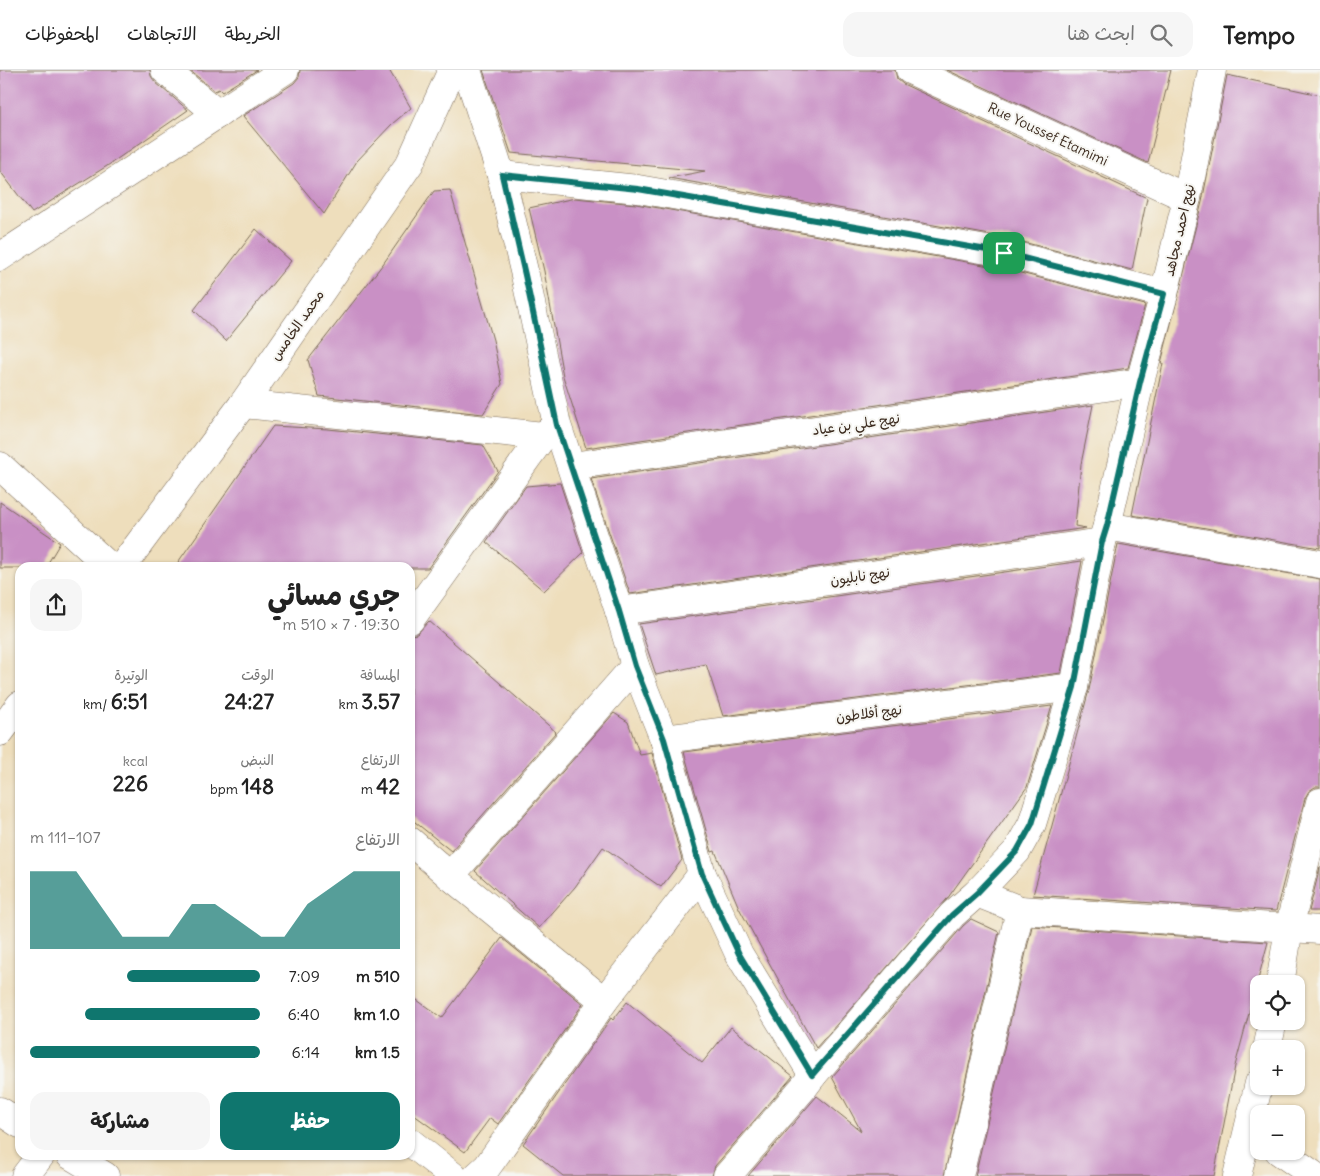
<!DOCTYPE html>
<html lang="ar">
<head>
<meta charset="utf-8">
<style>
  body { margin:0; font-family:Delius,"Playpen Sans Arabic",sans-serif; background:#f6f6f6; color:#222; direction:rtl; height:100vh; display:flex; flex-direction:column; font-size:19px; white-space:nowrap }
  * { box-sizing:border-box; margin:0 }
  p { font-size:16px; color:#767676 }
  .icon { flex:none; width:28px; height:28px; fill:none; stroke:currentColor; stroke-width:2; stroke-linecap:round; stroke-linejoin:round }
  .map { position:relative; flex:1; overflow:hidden; direction:ltr }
  .panel { position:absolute; left:15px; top:492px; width:400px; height:598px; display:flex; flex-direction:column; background:#fff; border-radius:15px; box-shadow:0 1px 4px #0004; direction:rtl }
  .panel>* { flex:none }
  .buttons { position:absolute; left:1250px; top:905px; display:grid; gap:10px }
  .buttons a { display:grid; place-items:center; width:55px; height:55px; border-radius:10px; background:#fff; box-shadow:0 1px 4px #0004; font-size:25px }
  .pin { position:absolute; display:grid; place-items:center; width:42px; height:42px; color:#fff; margin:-21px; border-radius:10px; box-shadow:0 2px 8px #0006 }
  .round { display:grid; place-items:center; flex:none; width:52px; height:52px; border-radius:15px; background:#f6f6f6 }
  .headline { display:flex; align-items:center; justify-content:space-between; height:85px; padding:0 15px }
  h1 { font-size:28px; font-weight:700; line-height:38px }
  .stats { display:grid; grid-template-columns:repeat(3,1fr); gap:8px; height:85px; padding:5px 15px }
  .stats div { display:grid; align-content:center }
  .stats b { font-size:21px; font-weight:700 }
  .stats small { font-size:14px; font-weight:400 }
  .stats p { font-size:14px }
  .chart { height:140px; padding:10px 15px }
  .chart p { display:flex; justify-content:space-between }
  .chart svg { width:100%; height:90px; margin-top:5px; fill:#0f766e; opacity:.7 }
  .button { display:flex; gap:10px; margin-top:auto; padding:10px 15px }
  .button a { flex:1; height:58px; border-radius:15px; background:#0f766e; color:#fff; font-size:20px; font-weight:700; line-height:58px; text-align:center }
  .button a+a { background:#f6f6f6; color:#222 }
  ul { padding:0 15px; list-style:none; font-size:16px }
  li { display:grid; grid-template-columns:80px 60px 1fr; align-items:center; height:38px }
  li i { height:12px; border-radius:6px; background:#0f766e }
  header { display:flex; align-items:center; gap:30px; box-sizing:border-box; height:70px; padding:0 25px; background:#fff; border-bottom:1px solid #e0e0e0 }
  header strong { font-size:24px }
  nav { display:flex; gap:28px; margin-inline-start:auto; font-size:18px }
  .search { width:350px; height:45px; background:#f6f6f6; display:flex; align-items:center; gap:12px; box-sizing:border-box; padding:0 18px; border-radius:15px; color:#767676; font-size:19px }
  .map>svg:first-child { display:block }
  .building { fill:#c990c5 }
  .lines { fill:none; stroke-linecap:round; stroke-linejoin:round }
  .minor-casing { stroke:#7a6955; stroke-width:29 }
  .tertiary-casing { stroke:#7a6955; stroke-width:29 }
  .minor { stroke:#fff; stroke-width:28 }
  .tertiary { stroke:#fff; stroke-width:28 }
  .route-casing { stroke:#fff; stroke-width:10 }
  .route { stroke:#0f766e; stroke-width:6 }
  .labels { text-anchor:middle; stroke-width:4; stroke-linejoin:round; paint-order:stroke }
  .street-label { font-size:14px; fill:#3b2a1e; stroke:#f6f6f2 }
</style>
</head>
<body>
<header>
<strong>Tempo</strong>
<div class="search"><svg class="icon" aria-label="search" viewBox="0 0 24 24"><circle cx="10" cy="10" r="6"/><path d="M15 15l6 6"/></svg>ابحث هنا</div>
<nav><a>الخريطة</a><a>الاتجاهات</a><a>المحفوظات</a></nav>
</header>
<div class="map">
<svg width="1320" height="1106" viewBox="0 0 1320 1106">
  <rect width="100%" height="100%" fill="#f6f6f2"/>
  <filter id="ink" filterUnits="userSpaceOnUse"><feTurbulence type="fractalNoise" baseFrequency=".02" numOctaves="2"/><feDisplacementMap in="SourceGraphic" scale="10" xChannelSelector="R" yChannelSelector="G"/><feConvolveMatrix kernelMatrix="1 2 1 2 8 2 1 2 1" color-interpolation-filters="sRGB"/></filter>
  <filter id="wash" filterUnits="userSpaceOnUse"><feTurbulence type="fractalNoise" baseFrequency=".0096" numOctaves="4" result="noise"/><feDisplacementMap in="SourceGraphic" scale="20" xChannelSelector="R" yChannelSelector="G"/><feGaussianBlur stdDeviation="1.12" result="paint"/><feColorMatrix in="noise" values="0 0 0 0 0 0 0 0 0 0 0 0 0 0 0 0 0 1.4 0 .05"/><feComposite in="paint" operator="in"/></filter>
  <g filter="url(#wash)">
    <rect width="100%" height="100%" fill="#eedebc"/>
    <g id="blocks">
      <g class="building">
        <path d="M0,0H150L151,6L155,12L188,40L107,96L32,143L0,101Z"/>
        <path d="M189,0H257L222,22L219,19L215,21Z"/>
        <path d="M300,0H389L411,38L392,54L357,91L324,144L243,46L294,13L299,7Z"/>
        <path d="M483,0H895L897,9L903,14L1147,128L1132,200L1007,168L669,108L705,101L511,83Z"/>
        <path d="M947,0H1171L1148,93Z"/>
        <path d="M1227,5L1320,25V478L1132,445L1163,293H1161L1202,132Z"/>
        <path d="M450,120L493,270L502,314L483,344L319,326L308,290L383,194L434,121Z"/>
        <path d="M575,128L636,134L1001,198L1145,235L1128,298L586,378L563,306L544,201L529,138Z"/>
        <path d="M256,159L291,191L226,271L194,240Z"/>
        <path d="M1093,335L1081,394L1075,456L1086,458L630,524L591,409Z"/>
        <path d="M273,356L328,359L483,375L498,401L428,498H174Z"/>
        <path d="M560,413L583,483L544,521L486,472L526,416Z"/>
        <path d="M0,432L60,473L45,498H0Z"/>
        <path d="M1118,474L1320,509V717H1315L1309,721L1305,728L1276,841L1033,825L1089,620Z"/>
        <path d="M1082,491L1061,603L723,646L706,594L656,605L639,554Z"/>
        <path d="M429,551L556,662L451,781L410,748V565L417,564Z"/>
        <path d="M1052,636L1027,717L947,829L816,978L739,838L715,781L712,782L684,682Z"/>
        <path d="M614,643L628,652L640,685L652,683L682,790L661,817L603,777L575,817L539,858L475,801Z"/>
        <path d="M1320,797V841H1309Z"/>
        <path d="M971,849L999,862L944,1106H748L817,1026L861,1061L832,1007L963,856Z"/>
        <path d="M1032,856L1268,872L1235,996L1214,1106H975Z"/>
        <path d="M502,868L583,934L498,1054L490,1048L465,1082L410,1042V925L442,948Z"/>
        <path d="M627,932L702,993L731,957L793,1006L715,1096L712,1106H563L523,1074L611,948L613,950Z"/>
      </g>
    </g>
  </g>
  <g filter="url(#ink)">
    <use href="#blocks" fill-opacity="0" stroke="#7a6955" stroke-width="1"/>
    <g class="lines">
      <g class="minor-casing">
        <g id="minor">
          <path d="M165,0L218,44"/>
          <path d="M910,0L1187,128"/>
          <path d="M501,105L638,119L1004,183L1164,224"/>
          <path d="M0,187L285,0"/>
          <path d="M243,334L543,366"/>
          <path d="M0,396L111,498"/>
          <path d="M572,396L1140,312"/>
          <path d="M1107,456L1320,494"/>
          <path d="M121,498L243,334L410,93L452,0"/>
          <path d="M619,541L1102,472"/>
          <path d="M410,550L543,366L555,356"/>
          <path d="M0,662L20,635"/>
          <path d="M664,669L1074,617"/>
          <path d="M410,771L450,806L604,931"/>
          <path d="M450,806L635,596"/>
          <path d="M977,823L1020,840L1320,860"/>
          <path d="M1280,914L1289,858L1320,732"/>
          <path d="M1267,979L1273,951"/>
          <path d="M813,1005L952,845L977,823L1017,781L1032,754L1074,617L1102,472L1107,456L1140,312L1164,224L1187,128L1212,0"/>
          <path d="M410,1072L453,1106"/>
          <path d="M1279,1081L1315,1106"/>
          <path d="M25,1106L41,1085"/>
          <path d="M477,1106L487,1097L604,931L702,804"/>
          <path d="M959,1106L1020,840"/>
          <path d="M1237,1106L1259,1013"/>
        </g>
      </g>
      <g class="tertiary-casing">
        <g id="tertiary">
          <path d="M467,0L501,105L525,205L557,355L619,541L635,596L664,669L702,804L739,884L813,1005L804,1017L727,1106"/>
          <path d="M0,1041L20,1054"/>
          <path d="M70,1085L105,1106"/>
        </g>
      </g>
      <use href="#minor" class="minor"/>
      <use href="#tertiary" class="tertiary"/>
    </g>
  </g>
  <g class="lines" filter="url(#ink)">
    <g class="route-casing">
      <path id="route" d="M502,105L638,119L1004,183L1164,224L1140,312L1107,456L1102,472L1074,617L1032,754L1017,781L977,823L952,845L812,1005L739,884L702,804L664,669L635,596L619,541L557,355L525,205Z"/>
    </g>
    <use href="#route" class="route"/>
  </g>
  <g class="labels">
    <g class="street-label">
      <text transform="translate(1048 64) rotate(25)" y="5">Rue Youssef Etamimi</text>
      <text transform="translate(1179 160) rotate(-77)" y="5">نهج احمد مجاهد</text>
      <text transform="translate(297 255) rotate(-55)" y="5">محمد الخامس</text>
      <text transform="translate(856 354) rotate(-8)" y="5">نهج علي بن عياد</text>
      <text transform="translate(860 506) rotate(-8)" y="5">نهج نابليون</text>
      <text transform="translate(869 643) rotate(-7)" y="5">نهج أفلاطون</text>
    </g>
  </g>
</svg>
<div class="buttons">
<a><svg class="icon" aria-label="locate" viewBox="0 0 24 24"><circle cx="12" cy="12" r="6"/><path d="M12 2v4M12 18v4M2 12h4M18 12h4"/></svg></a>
<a>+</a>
<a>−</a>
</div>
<div class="pin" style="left:1004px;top:183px;background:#1e9e55"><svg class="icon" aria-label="arrive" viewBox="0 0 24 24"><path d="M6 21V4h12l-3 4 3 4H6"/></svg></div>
<section class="panel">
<div class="headline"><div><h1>جري مسائي</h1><p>19:30 · 7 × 510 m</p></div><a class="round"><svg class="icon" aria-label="share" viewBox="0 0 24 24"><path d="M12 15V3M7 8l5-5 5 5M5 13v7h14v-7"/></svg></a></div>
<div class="stats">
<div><p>المسافة</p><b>3.57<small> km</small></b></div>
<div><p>الوقت</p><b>24:27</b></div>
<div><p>الوتيرة</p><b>6:51<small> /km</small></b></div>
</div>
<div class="stats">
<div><p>الارتفاع</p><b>42<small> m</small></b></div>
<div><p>النبض</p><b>148<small> bpm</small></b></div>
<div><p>kcal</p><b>226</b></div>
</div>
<div class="chart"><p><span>الارتفاع</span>107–111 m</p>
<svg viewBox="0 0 160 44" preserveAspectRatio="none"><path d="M0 44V6L10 6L20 6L30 22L40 38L50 38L60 38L70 22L80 22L90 30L100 38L110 38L120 22L130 14L140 6L150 6L160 6V44z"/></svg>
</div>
<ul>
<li><b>510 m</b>7:09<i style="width:58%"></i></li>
<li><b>1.0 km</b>6:40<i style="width:76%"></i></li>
<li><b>1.5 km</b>6:14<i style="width:100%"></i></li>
</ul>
<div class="button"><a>حفظ</a><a>مشاركة</a></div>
</section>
</div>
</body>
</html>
